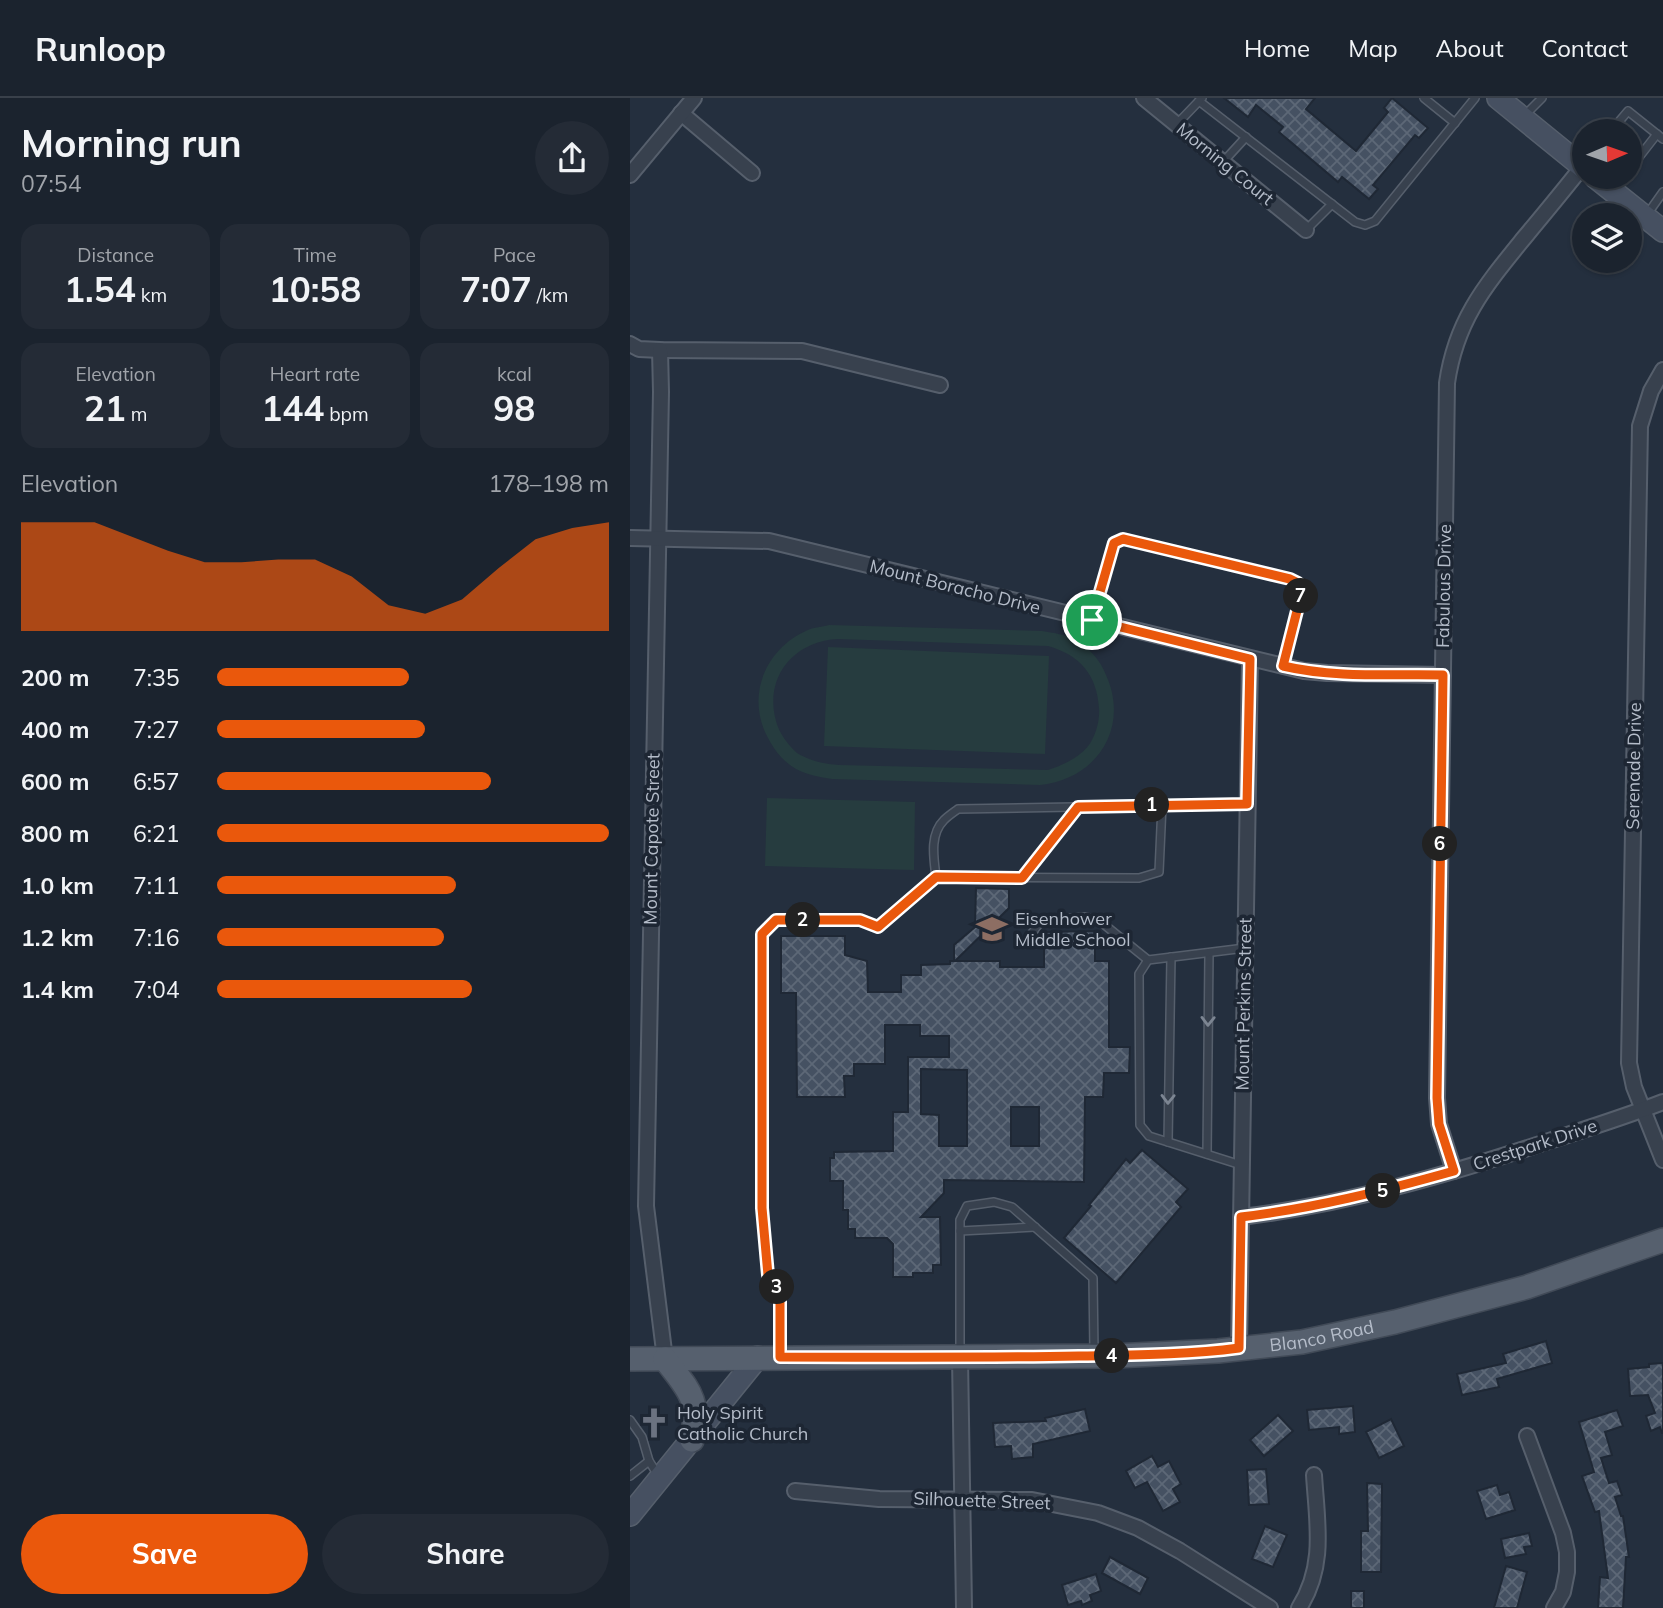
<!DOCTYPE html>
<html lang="en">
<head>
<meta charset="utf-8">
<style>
  body { margin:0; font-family:Mulish,sans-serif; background:#242b36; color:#f1f3f6; height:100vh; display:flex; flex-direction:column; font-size:26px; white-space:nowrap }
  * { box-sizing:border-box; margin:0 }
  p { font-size:23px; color:#a0a4aa }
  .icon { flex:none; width:38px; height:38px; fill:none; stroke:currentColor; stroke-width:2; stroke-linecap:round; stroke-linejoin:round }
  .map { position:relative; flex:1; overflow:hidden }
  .panel { display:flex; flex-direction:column; background:#1b232e; width:630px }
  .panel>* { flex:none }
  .needle { width:46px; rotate:88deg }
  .controls { position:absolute; left:942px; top:21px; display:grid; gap:14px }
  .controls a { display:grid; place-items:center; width:70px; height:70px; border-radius:50%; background:#1b232e; box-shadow:0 2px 5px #0004,0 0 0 2px #39404a; font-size:35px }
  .pin { position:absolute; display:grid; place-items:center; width:60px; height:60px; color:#fff; margin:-30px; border:4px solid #fff; border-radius:50%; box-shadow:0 2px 7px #0007 }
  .km { position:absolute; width:35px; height:35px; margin:-18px; border-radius:50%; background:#222; color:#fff; font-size:19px; line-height:35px; text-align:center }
  .round { display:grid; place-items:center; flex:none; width:74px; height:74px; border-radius:37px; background:#242b36 }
  .headline { display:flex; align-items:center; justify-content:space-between; height:119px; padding:0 21px }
  h1 { font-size:38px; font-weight:700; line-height:52px }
  .figures { display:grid; grid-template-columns:repeat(3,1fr); gap:10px; height:119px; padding:7px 21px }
  .figures div { display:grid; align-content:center; border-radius:18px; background:#242b36; text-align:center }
  .figures b { font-size:35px; font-weight:700 }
  .figures small { font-size:19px; font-weight:400 }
  .figures p { font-size:19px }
  .chart { height:196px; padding:14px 21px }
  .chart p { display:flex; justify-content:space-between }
  .chart svg { width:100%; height:126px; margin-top:7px; fill:#ea580c; opacity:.7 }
  .action { display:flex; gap:14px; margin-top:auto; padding:14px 21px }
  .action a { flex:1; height:80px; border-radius:42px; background:#ea580c; color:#fff; font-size:28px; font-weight:700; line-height:80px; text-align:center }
  .action a+a { background:#242b36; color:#f1f3f6 }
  ul { padding:0 21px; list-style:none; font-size:23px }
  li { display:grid; grid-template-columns:112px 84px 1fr; align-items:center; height:52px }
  li i { height:18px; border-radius:9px; background:#ea580c }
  header { display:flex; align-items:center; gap:42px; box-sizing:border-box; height:98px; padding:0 35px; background:#1b232e; border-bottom:2px solid #39404a }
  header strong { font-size:33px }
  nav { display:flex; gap:38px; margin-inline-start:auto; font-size:24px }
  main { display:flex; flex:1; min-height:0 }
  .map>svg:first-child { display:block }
  .green { fill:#263c3f; fill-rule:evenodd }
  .building { fill:url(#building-cross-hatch); stroke:#1f2835; stroke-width:2; fill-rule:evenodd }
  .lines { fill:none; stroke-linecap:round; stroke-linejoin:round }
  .lane-casing { stroke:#565f6c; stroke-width:10 }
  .street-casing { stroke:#565f6c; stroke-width:18 }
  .secondary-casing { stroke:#565f6c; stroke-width:24 }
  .primary-casing { stroke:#414a57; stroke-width:26 }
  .lane { stroke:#38414e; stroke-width:7 }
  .street { stroke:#38414e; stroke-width:14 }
  .secondary { stroke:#465061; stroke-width:21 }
  .primary { stroke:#56606e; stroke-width:23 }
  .oneway { stroke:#7c8592 }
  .route-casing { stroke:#fff; stroke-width:14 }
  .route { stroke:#ea580c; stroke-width:9 }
  .labels { text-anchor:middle; stroke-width:7; stroke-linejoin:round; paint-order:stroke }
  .street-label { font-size:18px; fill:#b4bcc9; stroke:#1d2633 }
  .poi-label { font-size:18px; fill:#b4bcc9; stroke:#1d2633; text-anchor:start }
</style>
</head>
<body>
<header>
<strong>Runloop</strong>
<nav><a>Home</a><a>Map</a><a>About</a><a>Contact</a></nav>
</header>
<main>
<section class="panel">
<div class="headline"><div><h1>Morning run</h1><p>07:54</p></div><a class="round"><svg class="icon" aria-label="share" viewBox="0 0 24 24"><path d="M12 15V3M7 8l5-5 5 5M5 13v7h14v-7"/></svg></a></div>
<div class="figures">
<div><p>Distance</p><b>1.54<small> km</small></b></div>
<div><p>Time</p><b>10:58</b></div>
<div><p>Pace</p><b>7:07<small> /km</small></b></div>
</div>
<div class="figures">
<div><p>Elevation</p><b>21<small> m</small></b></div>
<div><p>Heart rate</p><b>144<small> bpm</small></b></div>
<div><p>kcal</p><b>98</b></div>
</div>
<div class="chart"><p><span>Elevation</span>178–198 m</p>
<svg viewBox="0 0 160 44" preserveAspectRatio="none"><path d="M0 44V6L10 6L20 6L30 11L40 16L50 20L60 20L70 19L80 19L90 25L100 35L110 38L120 33L130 22L140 12L150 8L160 6V44z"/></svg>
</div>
<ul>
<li><b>200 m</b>7:35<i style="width:49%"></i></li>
<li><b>400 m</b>7:27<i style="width:53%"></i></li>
<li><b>600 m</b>6:57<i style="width:70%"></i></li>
<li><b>800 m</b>6:21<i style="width:100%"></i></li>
<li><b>1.0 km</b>7:11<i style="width:61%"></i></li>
<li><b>1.2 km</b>7:16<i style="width:58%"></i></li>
<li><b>1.4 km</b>7:04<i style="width:65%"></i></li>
</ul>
<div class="action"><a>Save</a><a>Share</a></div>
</section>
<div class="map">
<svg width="1033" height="1510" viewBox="0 0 1033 1510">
  <defs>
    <pattern id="building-cross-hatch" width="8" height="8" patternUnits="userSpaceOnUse" patternTransform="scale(1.75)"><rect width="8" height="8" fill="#455162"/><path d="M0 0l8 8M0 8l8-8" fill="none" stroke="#5d6877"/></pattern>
  </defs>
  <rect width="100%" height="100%" fill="#242f3e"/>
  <g class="green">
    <path d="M199,527L412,533C423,535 434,536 444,541C458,549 470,561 476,577C500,630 467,681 410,687L202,681C190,679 177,677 166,671C151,662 142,649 135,634C117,593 138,549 178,532C184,529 192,529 199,527ZM208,541L418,548C450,557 467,577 469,610C470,622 466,637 459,647C449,660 433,667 418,672L209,667C194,666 180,663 167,655C158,647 149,635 146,623C134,580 163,543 208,541Z"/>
    <path d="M198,549L419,558L415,656L194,648Z"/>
    <path d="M137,700L285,704L284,772L135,768Z"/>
  </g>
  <g class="building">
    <path d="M594,0H685L676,11L726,53L758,14L754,10L762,0L798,30L789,40L785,37L743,87L748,91L739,101L712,79L708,84L649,34L653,29L626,7L618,19Z"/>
    <path d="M346,790L379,791V810L325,863H370V869H414V834L465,833V863H479V949H500L499,975H474L473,999H455L454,1084L314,1082V1095L291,1119H310L311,1167H303V1175H283V1179H263V1146L257,1140H225V1131H218V1112H213V1083H200V1060H204V1054L263,1053V1014H278V959H319V938H290V927H255V966H224V978H214L215,999H167L166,895H151V838H215V857L237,863L238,894H271V877H291V867L320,866V863H324V847L345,829ZM291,971L337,972V1048H309V1017L291,1016ZM381,1009H409V1048H381Z"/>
    <path d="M512,1052L558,1091L546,1104L551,1109L486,1185L434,1140L461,1108L459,1107L496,1061L500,1065Z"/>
    <path d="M916,1243L922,1265L867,1281L869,1289L832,1297L827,1276L876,1265L873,1256Z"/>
    <path d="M1033,1265V1335H1032L1030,1329L1021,1333L1016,1318L1025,1315L1018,1297L1000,1298L998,1271L1019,1269V1266Z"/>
    <path d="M723,1308L725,1334L709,1336V1329L679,1332L677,1312Z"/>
    <path d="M455,1311L460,1333L403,1346V1359L382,1361L381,1348L365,1349L363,1325L416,1323L415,1320Z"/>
    <path d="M987,1312L993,1328L975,1334L982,1357L971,1360L979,1385L987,1383L992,1397L985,1399L991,1418H993L999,1459H996L993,1510H968L970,1479L978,1480L969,1413L965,1414L952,1378L964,1374L949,1324Z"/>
    <path d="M648,1317L663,1333L634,1358L620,1342Z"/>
    <path d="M761,1321L774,1348L749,1360L736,1334Z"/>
    <path d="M522,1358L528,1369L539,1363L551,1386L543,1391L550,1404L533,1413L517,1384L505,1390L496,1373Z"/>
    <path d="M636,1371L639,1406L619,1407L617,1372Z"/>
    <path d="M737,1385L752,1386L751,1474H731V1433H738Z"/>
    <path d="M867,1387L870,1397L879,1394L885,1412L856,1421L847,1393Z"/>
    <path d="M635,1428L657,1437L643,1469L622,1461Z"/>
    <path d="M899,1435L902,1448L894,1449L896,1456L875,1460L871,1441Z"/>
    <path d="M480,1459L518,1480L510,1496L472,1475Z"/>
    <path d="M876,1468L897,1474L887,1510H864Z"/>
    <path d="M466,1476L471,1493L460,1497L462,1503L452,1507L451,1503L438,1507L432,1487Z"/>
    <rect x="721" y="1493" width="13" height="17"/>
  </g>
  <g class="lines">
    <g class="lane-casing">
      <g id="lane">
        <path d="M572,0L569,3L725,124L735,127L745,123L845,0"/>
        <path d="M794,0L825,25"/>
        <path d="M895,17L912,0"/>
        <path d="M547,26L569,3"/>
        <path d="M981,33L998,13L1033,41"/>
        <path d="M593,64L616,39"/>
        <path d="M999,72L1027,36"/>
        <path d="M983,92L994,79"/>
        <path d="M1016,118L1033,94"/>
        <path d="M676,132L702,106"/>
        <path d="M462,522L484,445L493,441L660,481L668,485L671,497L653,568"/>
        <path d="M306,779L509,780L529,774L532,707"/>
        <path d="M392,780L448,709"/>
        <path d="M402,835L411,823L456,819L471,824L518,862"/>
        <path d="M538,1044L541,859"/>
        <path d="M577,1056L579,855"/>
        <path d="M611,1067L519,1038L510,1027L509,876L518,862L615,850"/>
        <path d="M330,1133L405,1129"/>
        <path d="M330,1255V1122L337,1108L364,1104L382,1109L463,1180L464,1254"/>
        <path d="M150,1258V1193L138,1177L132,1109L133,836L146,822L230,823L248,829L306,779C304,761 299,737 314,722C318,718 324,714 328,711L617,706"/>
        <path d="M0,1322L12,1339L19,1363L28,1377"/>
        <path d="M0,1378L19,1363"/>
      </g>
    </g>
    <g class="street-casing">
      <g id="street">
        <path d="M514,0L676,132"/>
        <path d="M51,15L122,75"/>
        <path d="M0,77L64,0"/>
        <path d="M0,246L9,251L30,252L172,253L310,287"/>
        <path d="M30,252L31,294L16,1108L35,1261"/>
        <path d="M1033,272L1021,293L1010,328L999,965L1004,989L1033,1062"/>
        <path d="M0,440L139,443L674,573L697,575L813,577"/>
        <path d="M824,1073L809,1026L807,1000L817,285C826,222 855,188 894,140C914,116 933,93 952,69"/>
        <path d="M611,1119C718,1106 820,1076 922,1042C959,1030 997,1018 1033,1004"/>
        <path d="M609,1250L620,561"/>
        <path d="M330,1260L334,1510"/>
        <path d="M897,1338L933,1435L937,1454V1474L933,1494L924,1510"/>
        <path d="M165,1393L249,1401L402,1402L468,1415L508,1430L550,1453L640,1510"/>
        <path d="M669,1510C696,1468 687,1425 684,1377"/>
      </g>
    </g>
    <g class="secondary-casing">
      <g id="secondary">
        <path d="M868,0L954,70"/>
        <path d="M965,79L1033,133"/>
        <path d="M0,1417L128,1259"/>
      </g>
    </g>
    <g class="primary-casing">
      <g id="primary">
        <path id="s1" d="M0,1261L484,1258L588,1253L672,1244L765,1224L897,1189L1033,1142"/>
        <path d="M35,1261C59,1293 70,1299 62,1342"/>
      </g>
    </g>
    <use href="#lane" class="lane"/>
    <use href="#street" class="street"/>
    <use href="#secondary" class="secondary"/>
    <use href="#primary" class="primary"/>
  </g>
  <defs><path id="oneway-chevron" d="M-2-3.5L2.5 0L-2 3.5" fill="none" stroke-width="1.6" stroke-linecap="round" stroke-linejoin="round" transform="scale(1.75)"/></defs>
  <g class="oneway">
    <use href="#oneway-chevron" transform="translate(578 923) rotate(91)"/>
    <use href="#oneway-chevron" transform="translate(538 1001) rotate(91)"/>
  </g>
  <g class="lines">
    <g class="route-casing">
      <path id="route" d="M493,441L660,481L668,485L671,497L653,568C704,580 760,576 813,577L807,1000L809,1026L824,1073C753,1093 685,1110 611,1119L609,1250C556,1257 502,1257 449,1258C349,1260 250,1259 150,1259V1193L138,1177L132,1110V836L146,822H230L248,829L306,779L392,780L448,709L617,706L620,561L462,522L484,445Z"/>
    </g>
    <use href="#route" class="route"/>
  </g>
  <defs>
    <g id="school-bare" transform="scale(2.415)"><path d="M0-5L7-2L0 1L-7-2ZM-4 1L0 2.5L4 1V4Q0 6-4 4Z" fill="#8d6e63" stroke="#1d2633" stroke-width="2.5" paint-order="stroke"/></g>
    <g id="church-bare" transform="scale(2.415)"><path d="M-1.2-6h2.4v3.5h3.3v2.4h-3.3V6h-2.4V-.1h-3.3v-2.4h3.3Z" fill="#6b7280" stroke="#1d2633" stroke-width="2.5" paint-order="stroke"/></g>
  </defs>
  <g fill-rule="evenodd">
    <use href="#school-bare" x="362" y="831"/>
    <use href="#church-bare" x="24" y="1325"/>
  </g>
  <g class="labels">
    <g class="street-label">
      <text transform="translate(595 66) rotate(39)" y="6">Morning Court</text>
      <text transform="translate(814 488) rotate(-89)" y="6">Fabulous Drive</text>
      <text transform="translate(325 489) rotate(14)" y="6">Mount Boracho Drive</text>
      <text transform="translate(1004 668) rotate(-89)" y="6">Serenade Drive</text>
      <text transform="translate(22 741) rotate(-89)" y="6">Mount Capote Street</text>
      <text transform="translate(614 906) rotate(-89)" y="6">Mount Perkins Street</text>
      <text transform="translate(905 1047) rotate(-18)" y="6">Crestpark Drive</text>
      <text dy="6" stroke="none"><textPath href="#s1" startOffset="693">Blanco Road</textPath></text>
      <text transform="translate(352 1403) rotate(2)" y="6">Silhouette Street</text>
    </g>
    <g class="poi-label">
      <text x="385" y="827">Eisenhower<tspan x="385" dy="21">Middle School</tspan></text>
      <text x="47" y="1321">Holy Spirit<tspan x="47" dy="21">Catholic Church</tspan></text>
    </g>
  </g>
</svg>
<div class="controls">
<a><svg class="needle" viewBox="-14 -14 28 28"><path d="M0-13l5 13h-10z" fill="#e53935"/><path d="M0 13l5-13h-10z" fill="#a0a4aa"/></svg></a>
<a><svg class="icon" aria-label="layers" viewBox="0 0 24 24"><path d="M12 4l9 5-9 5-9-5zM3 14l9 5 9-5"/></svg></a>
</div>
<div class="pin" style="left:462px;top:522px;background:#1e9e55"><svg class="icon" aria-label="arrive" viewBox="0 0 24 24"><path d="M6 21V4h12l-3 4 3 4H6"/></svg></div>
<b class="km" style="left:522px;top:707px">1</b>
<b class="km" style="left:173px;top:822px">2</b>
<b class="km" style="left:147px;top:1189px">3</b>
<b class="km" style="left:482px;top:1258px">4</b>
<b class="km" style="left:753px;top:1093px">5</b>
<b class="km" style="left:810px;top:746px">6</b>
<b class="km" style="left:671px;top:498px">7</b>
</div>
</main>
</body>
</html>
